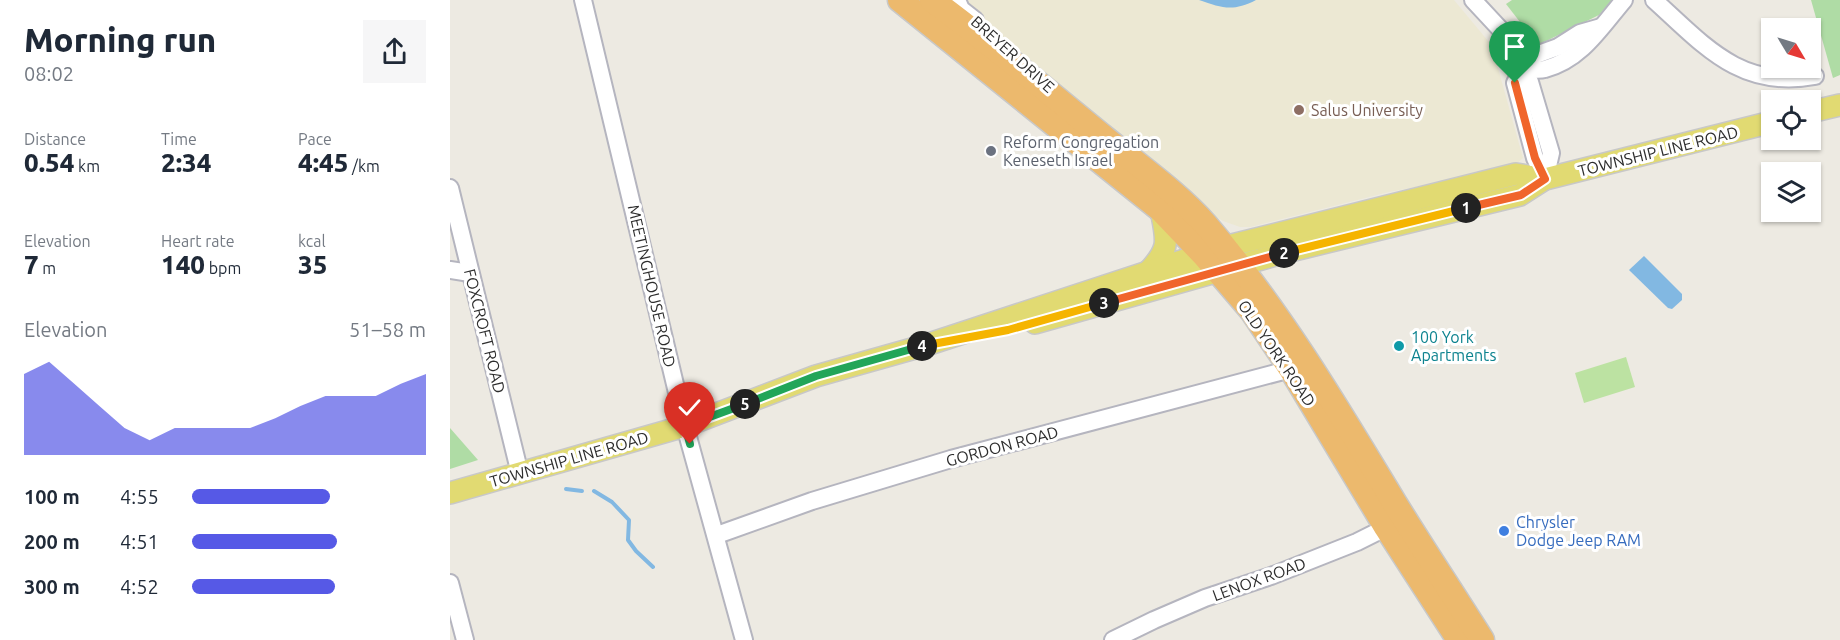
<!DOCTYPE html>
<html lang="en">
<head>
<meta charset="utf-8">
<style>
  body { margin:0; font-family:Ubuntu,sans-serif; background:#f6f6f7; color:#1f2937; height:100vh; display:flex; flex-direction:column; font-size:22px; white-space:nowrap }
  * { box-sizing:border-box; margin:0 }
  p { font-size:20px; color:#747a83 }
  .icon { flex:none; width:33px; height:33px; fill:none; stroke:currentColor; stroke-width:2; stroke-linecap:round; stroke-linejoin:round }
  .map { position:relative; flex:1; overflow:hidden }
  .side { display:flex; flex-direction:column; background:#fff; width:450px }
  .side>* { flex:none }
  .needle { width:39px; rotate:128deg }
  .controls { position:absolute; left:1311px; top:18px; display:grid; gap:12px }
  .controls a { display:grid; place-items:center; width:60px; height:60px; border-radius:0px; background:#fff; box-shadow:0 2px 4px #0004; font-size:30px }
  .pin { position:absolute; display:grid; place-items:center; width:51px; height:51px; color:#fff; margin:-62px -26px; border-radius:50% 50% 50% 0; rotate:-45deg; box-shadow:0 0 6px #0007 }
  .pin .icon { rotate:45deg }
  .km { position:absolute; width:30px; height:30px; margin:-15px; border-radius:50%; background:#222; color:#fff; font-size:16px; line-height:30px; text-align:center }
  .round { display:grid; place-items:center; flex:none; width:63px; height:63px; border-radius:0px; background:#f6f6f7 }
  .head { display:flex; align-items:center; justify-content:space-between; height:102px; padding:0 24px }
  h1 { font-size:33px; font-weight:800; line-height:45px }
  .stats { display:grid; grid-template-columns:repeat(3,1fr); gap:9px; height:102px; padding:6px 24px }
  .stats div { display:grid; align-content:center }
  .stats b { font-size:26px; font-weight:800 }
  .stats small { font-size:16px; font-weight:400 }
  .stats p { font-size:16px }
  .chart { height:168px; padding:12px 24px }
  .chart p { display:flex; justify-content:space-between }
  .chart svg { width:100%; height:108px; margin-top:6px; fill:#5659e6; opacity:.7 }
  ul { padding:0 24px; list-style:none; font-size:20px }
  li { display:grid; grid-template-columns:96px 72px 1fr; align-items:center; height:45px }
  li i { height:15px; border-radius:8px; background:#5659e6 }
  main { display:flex; flex:1; min-height:0 }
  .map>svg:first-child { display:block }
  .education { fill:#ece8d3 }
  .green { fill:#afdca5 }
  .pitch { fill:#bce2a2 }
  .water { fill:#82b8e2 }
  .lines { fill:none; stroke-linecap:round; stroke-linejoin:round }
  .stream { stroke:#82b8e2; stroke-width:4 }
  .minor-casing { stroke:#b5b5bf; stroke-width:20 }
  .major-casing { stroke:#c8c8c8; stroke-width:24 }
  .highway-casing { stroke:#c8c8c8; stroke-width:27 }
  .minor { stroke:#fff; stroke-width:16 }
  .major { stroke:#e1da72; stroke-width:21 }
  .highway { stroke:#ecb96d; stroke-width:24 }
  .split-1-casing { stroke:#fff; stroke-width:12 }
  .split-2-casing { stroke:#fff; stroke-width:12 }
  .split-3-casing { stroke:#fff; stroke-width:12 }
  .split-4-casing { stroke:#fff; stroke-width:12 }
  .split-5-casing { stroke:#fff; stroke-width:12 }
  .split-6-casing { stroke:#fff; stroke-width:12 }
  .split-1 { stroke:#f0652b; stroke-width:8 }
  .split-2 { stroke:#f5b400; stroke-width:8 }
  .split-3 { stroke:#f0652b; stroke-width:8 }
  .split-4 { stroke:#f5b400; stroke-width:8 }
  .split-5 { stroke:#22a559; stroke-width:8 }
  .split-6 { stroke:#22a559; stroke-width:8 }
  .education-dot { fill:#8d6e63; stroke:#fff; stroke-width:2 }
  .worship-dot { fill:#6b7280; stroke:#fff; stroke-width:2 }
  .culture-dot { fill:#0f9aa8; stroke:#fff; stroke-width:2 }
  .shop-dot { fill:#3f7fe0; stroke:#fff; stroke-width:2 }
  .labels { text-anchor:middle; stroke-width:6; stroke-linejoin:round; paint-order:stroke }
  .street-label { font-size:16px; fill:#2d2d2d; stroke:#fff }
  .education-label { font-size:16px; fill:#785e54; stroke:#fff; text-anchor:start }
  .worship-label { font-size:16px; fill:#5b616d; stroke:#fff; text-anchor:start }
  .culture-label { font-size:16px; fill:#0d838f; stroke:#fff; text-anchor:start }
  .shop-label { font-size:16px; fill:#366cbe; stroke:#fff; text-anchor:start }
</style>
</head>
<body>
<main>
<section class="side">
<div class="head"><div><h1>Morning run</h1><p>08:02</p></div><a class="round"><svg class="icon" aria-label="share" viewBox="0 0 24 24"><path d="M12 15V3M7 8l5-5 5 5M5 13v7h14v-7"/></svg></a></div>
<div class="stats">
<div><p>Distance</p><b>0.54<small> km</small></b></div>
<div><p>Time</p><b>2:34</b></div>
<div><p>Pace</p><b>4:45<small> /km</small></b></div>
</div>
<div class="stats">
<div><p>Elevation</p><b>7<small> m</small></b></div>
<div><p>Heart rate</p><b>140<small> bpm</small></b></div>
<div><p>kcal</p><b>35</b></div>
</div>
<div class="chart"><p><span>Elevation</span>51–58 m</p>
<svg viewBox="0 0 160 44" preserveAspectRatio="none"><path d="M0 44V11L10 6L20 15L30 24L40 33L50 38L60 33L70 33L80 33L90 33L100 29L110 24L120 20L130 20L140 20L150 15L160 11V44z"/></svg>
</div>
<ul>
<li><b>100 m</b>4:55<i style="width:59%"></i></li>
<li><b>200 m</b>4:51<i style="width:62%"></i></li>
<li><b>300 m</b>4:52<i style="width:61%"></i></li>
</ul>
</section>
<div class="map">
<svg width="1390" height="640" viewBox="0 0 1390 640">
  <rect width="100%" height="100%" fill="#edeae2"/>
  <path class="education" d="M513,0H1004L1039,42L1046,61L1073,158L1062,168L1031,175L939,192L800,227H790L773,221L743,203L515,4Z"/>
  <g class="green">
    <path d="M1062,0H1162L1149,15L1088,45L1056,4Z"/>
    <path d="M1361,0H1390V75L1383,78Z"/>
    <path d="M0,428L28,460L0,469Z"/>
  </g>
  <path class="pitch" d="M1176,357L1185,387L1134,403L1125,373Z"/>
  <g class="water">
    <path d="M749,0H806C783,12 772,8 749,0Z"/>
    <path d="M1194,256L1232,294V300L1222,309L1218,308L1179,270Z"/>
  </g>
  <g class="lines">
    <g class="stream">
      <path d="M116,489L132,491"/>
      <path d="M144,491L162,502L179,520L178,540L186,551L203,567"/>
    </g>
    <g class="minor-casing">
      <g id="minor">
        <path d="M133,0L235,426L294,640"/>
        <path d="M507,0L511,9L525,20"/>
        <path d="M1023,0L1050,29L1080,82L1101,153L1095,179"/>
        <path d="M1204,0C1254,45 1290,90 1365,76"/>
        <path d="M1072,69C1079,69 1088,71 1095,69C1131,60 1151,27 1174,0"/>
        <path d="M1095,179L1085,158L1065,83L1072,69L1086,55L1108,47L1130,33L1151,27"/>
        <path d="M0,188L70,474"/>
        <path d="M0,270L20,273"/>
        <path d="M267,535L362,501L501,459L841,369"/>
        <path d="M0,583L15,640"/>
        <path d="M663,640L704,620L755,598L821,576L907,542L945,523"/>
      </g>
    </g>
    <g class="major-casing">
      <g id="major">
        <path d="M1360,112L1390,105"/>
        <path d="M697,273C721,248 717,241 711,210"/>
        <path d="M585,323L840,251L1070,195L1095,179L1322,122"/>
        <path d="M0,493L235,426L366,376L476,345L774,247L1066,174L1095,179"/>
      </g>
    </g>
    <g class="highway-casing">
      <g id="highway">
        <path d="M450,0L711,210L754,255L802,311L841,369L936,527L1009,640"/>
        <path d="M482,0C542,44 598,92 656,139C688,165 729,194 756,225C829,310 886,406 944,502C973,549 1003,594 1032,640"/>
      </g>
    </g>
    <use href="#minor" class="minor"/>
    <use href="#major" class="major"/>
    <use href="#highway" class="highway"/>
  </g>
  <g class="lines">
    <g class="split-1-casing">
      <path id="split-1" d="M1016,208L1071,195L1095,179L1085,158L1065,83"/>
    </g>
    <g class="split-2-casing">
      <path id="split-2" d="M834,253L1016,208"/>
    </g>
    <g class="split-3-casing">
      <path id="split-3" d="M654,303L834,253"/>
    </g>
    <g class="split-4-casing">
      <path id="split-4" d="M472,346L558,330L654,303"/>
    </g>
    <g class="split-5-casing">
      <path id="split-5" d="M295,404L366,376L472,346"/>
    </g>
    <g class="split-6-casing">
      <path id="split-6" d="M240,444L235,426L295,404"/>
    </g>
    <use href="#split-1" class="split-1"/>
    <use href="#split-2" class="split-2"/>
    <use href="#split-3" class="split-3"/>
    <use href="#split-4" class="split-4"/>
    <use href="#split-5" class="split-5"/>
    <use href="#split-6" class="split-6"/>
  </g>
  <circle class="education-dot" cx="849" cy="110" r="6"/>
  <circle class="worship-dot" cx="541" cy="151" r="6"/>
  <circle class="culture-dot" cx="949" cy="346" r="6"/>
  <circle class="shop-dot" cx="1054" cy="531" r="6"/>
  <g class="labels">
    <g class="street-label">
      <text transform="translate(563 54) rotate(42)" y="6">BREYER DRIVE</text>
      <text transform="translate(1208 151) rotate(-14)" y="6">TOWNSHIP LINE ROAD</text>
      <text transform="translate(202 286) rotate(77)" y="6">MEETINGHOUSE ROAD</text>
      <text transform="translate(35 331) rotate(76)" y="6">FOXCROFT ROAD</text>
      <text transform="translate(827 353) rotate(56)" y="6">OLD YORK ROAD</text>
      <text transform="translate(552 446) rotate(-15)" y="6">GORDON ROAD</text>
      <text transform="translate(119 459) rotate(-16)" y="6">TOWNSHIP LINE ROAD</text>
      <text transform="translate(809 579) rotate(-20)" y="6">LENOX ROAD</text>
    </g>
    <g class="education-label">
      <text x="861" y="116">Salus University</text>
    </g>
    <g class="worship-label">
      <text x="553" y="148">Reform Congregation<tspan x="553" dy="18">Keneseth Israel</tspan></text>
    </g>
    <g class="culture-label">
      <text x="961" y="343">100 York<tspan x="961" dy="18">Apartments</tspan></text>
    </g>
    <g class="shop-label">
      <text x="1066" y="528">Chrysler<tspan x="1066" dy="18">Dodge Jeep RAM</tspan></text>
    </g>
  </g>
</svg>
<div class="controls">
<a><svg class="needle" viewBox="-14 -14 28 28"><path d="M0-13l5 13h-10z" fill="#e53935"/><path d="M0 13l5-13h-10z" fill="#747a83"/></svg></a>
<a><svg class="icon" aria-label="locate" viewBox="0 0 24 24"><circle cx="12" cy="12" r="6"/><path d="M12 2v4M12 18v4M2 12h4M18 12h4"/></svg></a>
<a><svg class="icon" aria-label="layers" viewBox="0 0 24 24"><path d="M12 4l9 5-9 5-9-5zM3 14l9 5 9-5"/></svg></a>
</div>
<div class="pin" style="left:1065px;top:83px;background:#1e9e55"><svg class="icon" aria-label="arrive" viewBox="0 0 24 24"><path d="M6 21V4h12l-3 4 3 4H6"/></svg></div>
<div class="pin" style="left:240px;top:444px;background:#d93025"><svg class="icon" aria-label="check" viewBox="0 0 24 24"><path d="M5 12l5 5 9-10"/></svg></div>
<b class="km" style="left:1016px;top:208px">1</b>
<b class="km" style="left:834px;top:253px">2</b>
<b class="km" style="left:654px;top:303px">3</b>
<b class="km" style="left:472px;top:346px">4</b>
<b class="km" style="left:295px;top:404px">5</b>
</div>
</main>
</body>
</html>
